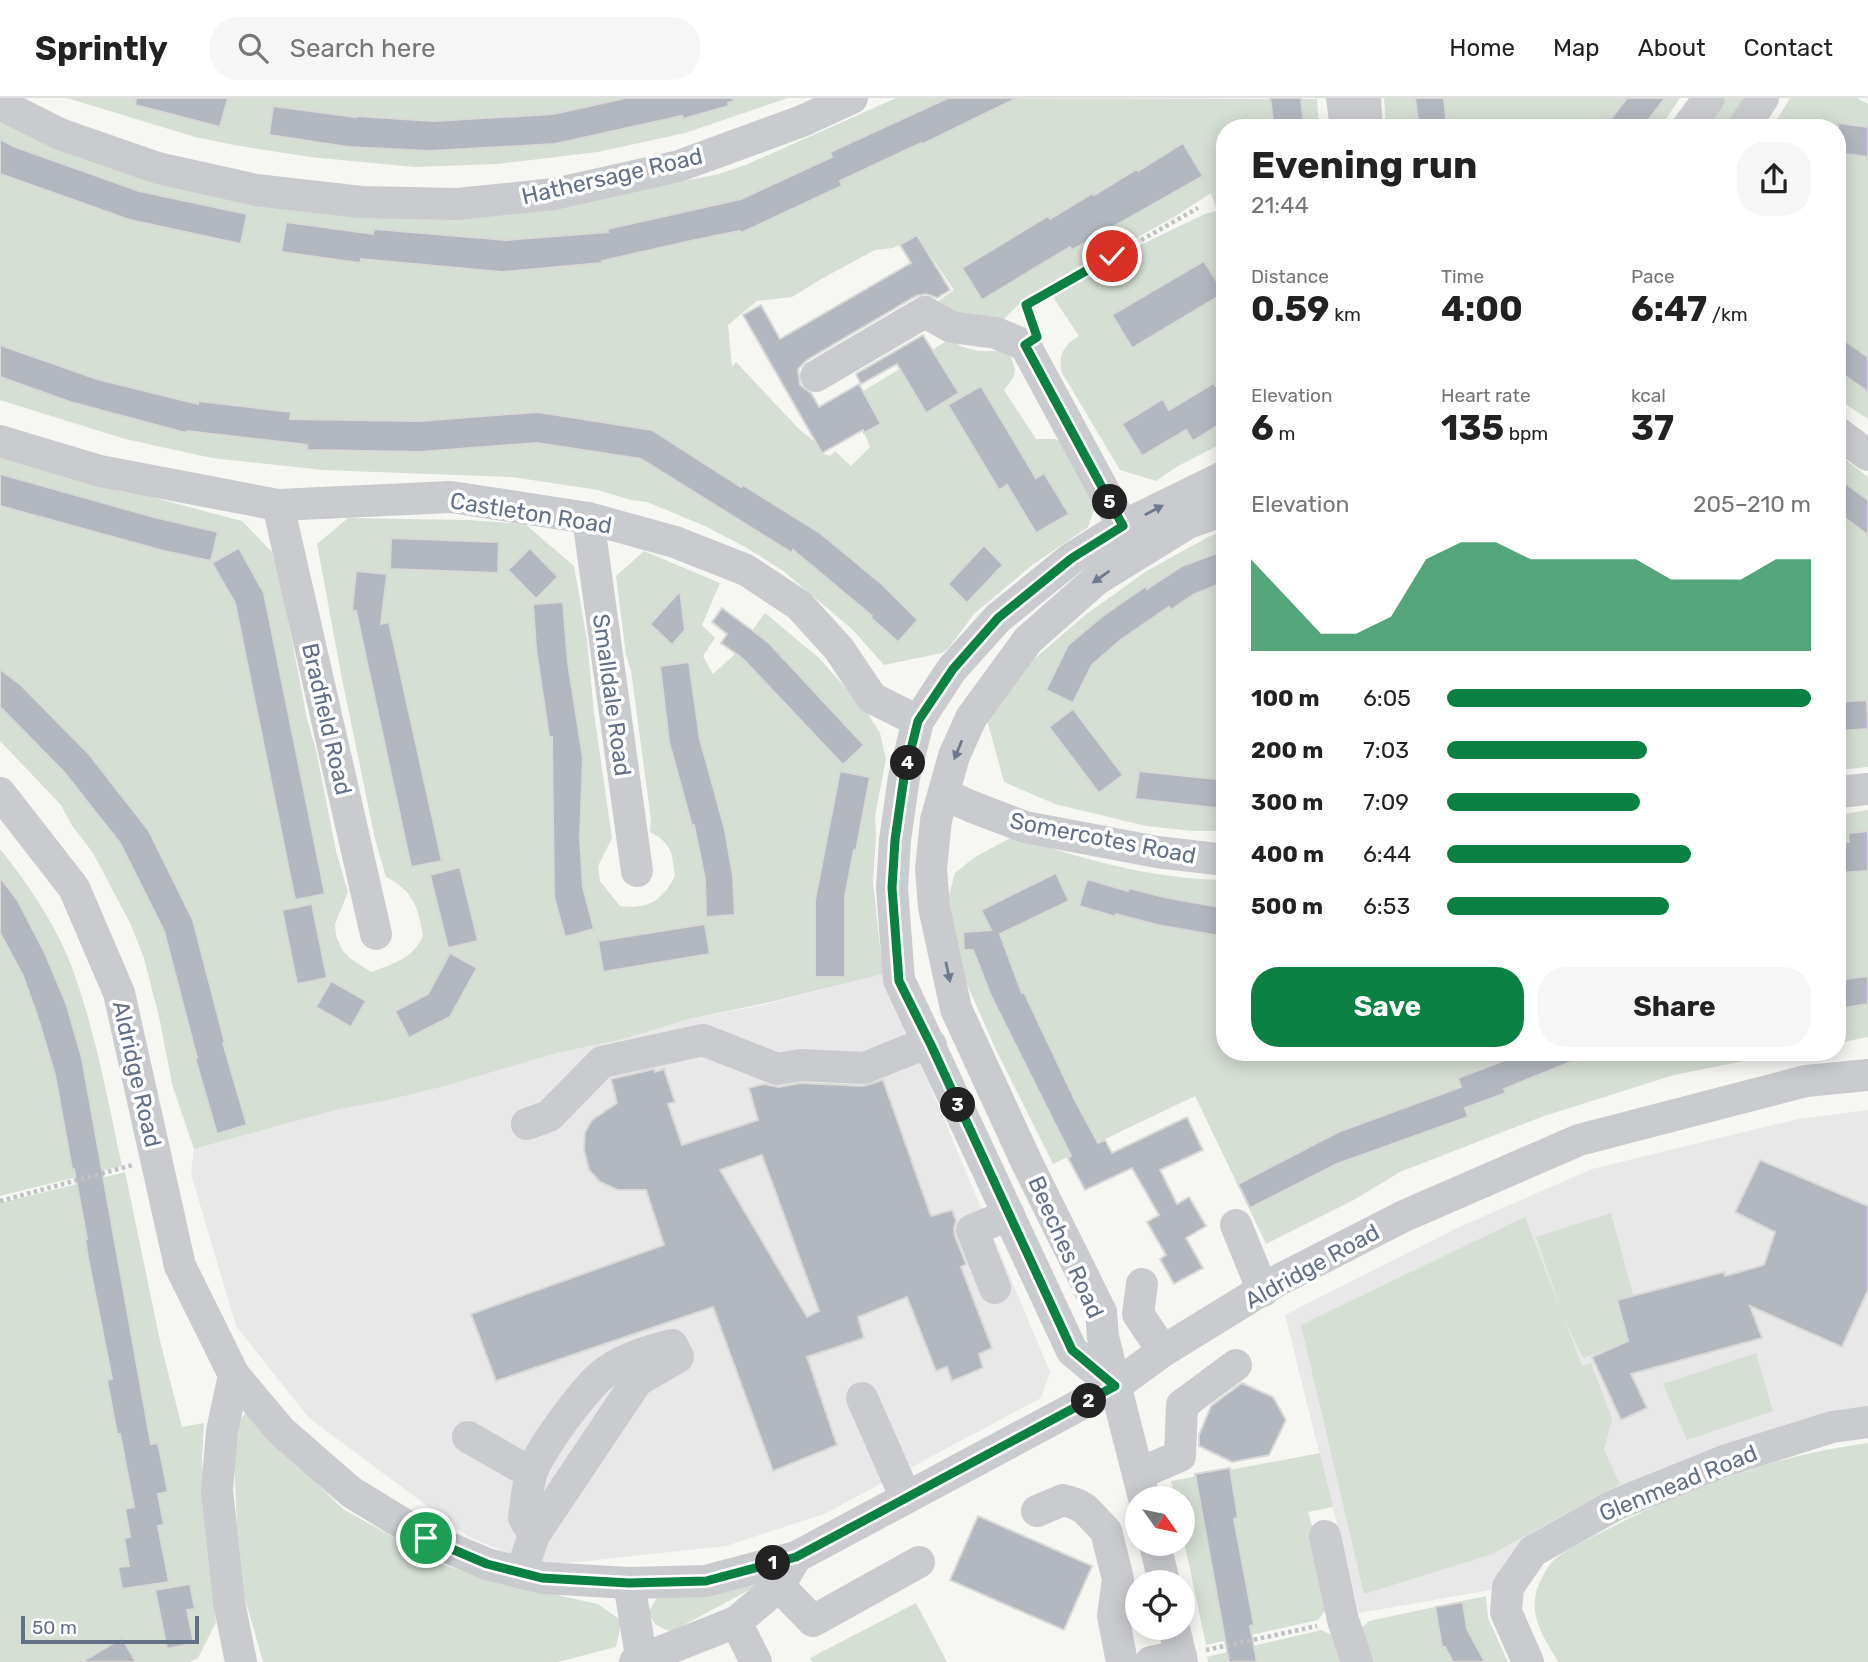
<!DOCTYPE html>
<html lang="en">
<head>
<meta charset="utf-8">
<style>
  body { margin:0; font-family:Rubik,sans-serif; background:#f6f6f6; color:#222; height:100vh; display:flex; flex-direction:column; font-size:26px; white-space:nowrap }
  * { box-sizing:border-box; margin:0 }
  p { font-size:23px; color:#767676 }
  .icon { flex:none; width:38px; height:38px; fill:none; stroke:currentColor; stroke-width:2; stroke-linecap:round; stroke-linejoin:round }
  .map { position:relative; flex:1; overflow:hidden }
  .details { position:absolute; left:1216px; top:21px; width:630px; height:942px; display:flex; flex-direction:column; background:#fff; border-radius:28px; box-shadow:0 4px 18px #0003 }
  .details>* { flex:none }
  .needle { width:46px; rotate:123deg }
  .fabs { position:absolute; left:1125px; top:1388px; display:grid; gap:14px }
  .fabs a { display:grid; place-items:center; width:70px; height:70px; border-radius:50%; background:#fff; box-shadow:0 4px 18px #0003; font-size:35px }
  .scale { position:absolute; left:21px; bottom:18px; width:178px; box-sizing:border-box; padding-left:7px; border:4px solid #637187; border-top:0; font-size:19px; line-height:24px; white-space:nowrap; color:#637187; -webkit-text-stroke:5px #fff; paint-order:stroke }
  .pin { position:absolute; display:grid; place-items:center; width:60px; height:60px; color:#fff; margin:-30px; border:4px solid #fff; border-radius:50%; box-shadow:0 2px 7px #0007 }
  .km { position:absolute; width:35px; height:35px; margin:-18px; border-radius:50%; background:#222; color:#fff; font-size:19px; line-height:35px; text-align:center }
  .round { display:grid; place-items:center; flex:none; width:74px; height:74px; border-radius:28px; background:#f6f6f6 }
  .headline { display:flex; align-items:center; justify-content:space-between; height:119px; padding:0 35px }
  h1 { font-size:38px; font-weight:700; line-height:52px }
  .stats { display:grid; grid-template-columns:repeat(3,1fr); gap:10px; height:119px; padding:7px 35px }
  .stats div { display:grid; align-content:center }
  .stats b { font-size:35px; font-weight:700 }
  .stats small { font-size:19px; font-weight:400 }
  .stats p { font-size:19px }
  .chart { height:196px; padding:14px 35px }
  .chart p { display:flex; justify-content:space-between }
  .chart svg { width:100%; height:126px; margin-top:7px; fill:#0b8043; opacity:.7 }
  .cta { display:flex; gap:14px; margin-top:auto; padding:14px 35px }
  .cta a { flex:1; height:80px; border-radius:28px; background:#0b8043; color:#fff; font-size:28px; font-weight:700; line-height:80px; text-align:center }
  .cta a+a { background:#f6f6f6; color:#222 }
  ul { padding:0 35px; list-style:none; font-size:23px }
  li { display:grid; grid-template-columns:112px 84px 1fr; align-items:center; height:52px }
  li i { height:18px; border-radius:9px; background:#0b8043 }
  header { display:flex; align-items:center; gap:42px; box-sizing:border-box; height:98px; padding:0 35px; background:#fff; border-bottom:2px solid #e0e0e0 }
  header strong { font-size:33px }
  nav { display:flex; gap:38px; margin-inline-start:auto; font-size:24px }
  .search { width:490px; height:63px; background:#f6f6f6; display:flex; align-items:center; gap:18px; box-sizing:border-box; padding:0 24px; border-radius:28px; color:#767676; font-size:26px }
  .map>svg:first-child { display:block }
  .built { fill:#e7e8e7 }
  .green { fill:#d6dfd4 }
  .building { fill:#b3b8c0; stroke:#d8d8d6; stroke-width:2; fill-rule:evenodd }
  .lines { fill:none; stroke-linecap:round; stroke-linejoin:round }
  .path { stroke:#bfc1c4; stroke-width:4.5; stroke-dasharray:3.5 3.5; stroke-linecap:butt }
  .minor { stroke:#c9cbcf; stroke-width:32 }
  .oneway { fill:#6d7a8e }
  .route-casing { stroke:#fff; stroke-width:14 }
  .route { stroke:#0b8043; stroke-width:9 }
  .labels { text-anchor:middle; stroke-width:7; stroke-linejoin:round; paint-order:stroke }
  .street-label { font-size:23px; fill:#637187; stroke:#fff }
</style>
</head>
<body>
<header>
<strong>Sprintly</strong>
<div class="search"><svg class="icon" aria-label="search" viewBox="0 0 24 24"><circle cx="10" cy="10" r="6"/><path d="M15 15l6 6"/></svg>Search here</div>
<nav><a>Home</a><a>Map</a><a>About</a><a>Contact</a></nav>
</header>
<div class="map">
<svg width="1868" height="1564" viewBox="0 0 1868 1564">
  <rect width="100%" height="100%" fill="#f6f7f3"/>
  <g class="built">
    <path d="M883,876L1050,1274L1041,1300L824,1416L726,1448L549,1467L534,1466L469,1439L309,1320L236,1228L191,1076L194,1051L340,1011L445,988L557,955L624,941L689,921L759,908Z"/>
    <path d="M1868,1012V1324L1615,1407L1508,1489L1359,1515L1285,1217L1457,1130L1592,1071L1798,1021Z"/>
  </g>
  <g class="green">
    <path d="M67,0H788L685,35L598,54L497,66L415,69L310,59L234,47L195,39Z"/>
    <path d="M896,0L1317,1L1319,30H1225V344L1178,368L1156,383L1120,372L1061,273C1059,255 1064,247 1079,238L1051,196L1105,164L1205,116L1217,113L1211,95L1174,119L1036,196L1015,210L1000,225L967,226L937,204L954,192L917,138L893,150L875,152L823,180L792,199L757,203L728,227L732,269L736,264L798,330L816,345L822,355L830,358L835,353L851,368L870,349L864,335L881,326L863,293L950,241C966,254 988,256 1008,250C1014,272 1021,272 1004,292L1036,341H1055L1062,344L1091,396L1094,412L1088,429L1031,468L974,516L948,551L942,555L884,567L853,532L782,472L747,450L705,428L647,404L631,402L598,392L512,379L323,372L212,360L125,341L0,302V18L235,95L660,88L719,76L748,66Z"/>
    <path d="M1384,0H1680L1660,30H1386Z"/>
    <path d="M1726,0H1752L1732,30H1703Z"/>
    <path d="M1790,0H1857L1868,6V321L1838,301V30H1772Z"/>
    <path d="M0,353L122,394L140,396L242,423L272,454L280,480L307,621L316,652L336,753L348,794L335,826L336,838L343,853L351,861L371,874C391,867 416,859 423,837C417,807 414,794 386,779L375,741L341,576L317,446L348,420L467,422L525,426L574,468L587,542L594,615L612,740L598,768L600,783L620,808C647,812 663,802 675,778C672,755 672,745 650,734L651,722L631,573L626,557L616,478L644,453L720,485L702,527L715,540L703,558L713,576L735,556L765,515L819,560L867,614L880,635L886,661L875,718L876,737L873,784L883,876L771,904L689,921L624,941L557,955L445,988L383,1003L340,1011L194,1051L172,986L160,923L144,860L130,825L93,755L71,726L61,707L0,643Z"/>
    <path d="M1838,356L1868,379V669L1838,672Z"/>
    <path d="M1225,433V733H1192L1146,728L1055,706L1004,684L987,622L1033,562L1084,518L1145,474L1208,439Z"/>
    <path d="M1868,712V939L1838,945V717Z"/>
    <path d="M1014,738C1082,761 1153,781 1225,782V954H1789L1674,977L1544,1018L1400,1074L1352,1103L1266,1146L1195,998L1053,1066L997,954L966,884L948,801L955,775L975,759Z"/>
    <path d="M0,751C30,788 58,830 74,875C96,937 108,1003 122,1068L0,1098Z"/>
    <path d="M125,1074L160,1243L182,1329L204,1325L202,1359L204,1416L216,1524L198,1560L190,1564H0V1105Z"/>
    <path d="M1611,1115L1644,1237L1583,1260L1564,1220L1582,1268L1591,1265L1612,1321L1604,1352L1620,1386L1492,1456L1364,1496L1301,1227L1525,1119L1563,1218L1536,1139Z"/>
    <path d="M1756,1255L1773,1313L1687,1342L1663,1286Z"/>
    <path d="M245,1315L343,1411L441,1466L498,1484L598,1506L622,1523L616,1549L558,1564H263L239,1480L233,1333Z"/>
    <path d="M1868,1345V1564H1558C1546,1542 1530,1522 1536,1495C1538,1486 1547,1468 1554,1462C1567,1450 1593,1439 1610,1430C1691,1388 1777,1357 1868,1345Z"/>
    <path d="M1320,1355L1333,1409L1308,1414L1314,1434L1328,1509L1318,1522L1206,1547L1183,1438V1400H1175L1171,1383Z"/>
    <path d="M762,1485L671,1534L656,1527L648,1515L657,1500Z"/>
    <path d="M1486,1498L1488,1520L1508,1564H1361L1354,1537L1369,1523Z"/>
    <path d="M916,1505L947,1564H812L810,1560Z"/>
    <path d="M1321,1532L1332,1537L1347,1564H1208L1207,1559Z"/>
  </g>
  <g class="building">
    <path d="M136,0H228L220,29L135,7Z"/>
    <path d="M626,0H733L734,3L728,5L729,8L683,21L682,18L555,46L430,53L348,49L269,37L273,8L356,19V18L433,23L553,16Z"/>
    <path d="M948,0H1017L921,47V45L840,83L842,88L741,135L740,133L695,142L602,163V165L502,174L361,161L360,165L281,154L286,124L373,136L374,131L506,142L608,134L607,131L741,101L832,59L830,54Z"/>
    <path d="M1270,0H1301L1304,30H1274Z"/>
    <path d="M1415,0H1444L1447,30H1419Z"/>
    <path d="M1627,0H1665L1642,30H1604Z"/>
    <path d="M1838,25L1868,29V59L1838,55Z"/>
    <path d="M0,41L13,48L139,93L247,116L241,146L130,122L0,76Z"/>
    <path d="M1183,45L1203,78L1072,152L1070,149L982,202L962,170L1048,118L1050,121L1093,95L1094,97L1137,71L1138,73Z"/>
    <path d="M917,137L950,192L937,200L926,196L916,198L807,262L798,271L800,287L811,295L819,309L859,286L881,326L864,335L863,332L822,355L743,217L761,207L780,241L911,165L900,147Z"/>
    <path d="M1204,163L1224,195L1132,250L1112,217Z"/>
    <path d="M923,237L959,295L926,315L897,266L861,286L856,276Z"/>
    <path d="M1838,238L1868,259V294L1838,273Z"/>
    <path d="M0,247L97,281L198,306V303L291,314L290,321L419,323L538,314L652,332L741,389L743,387L820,435L883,487L918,522L898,544L871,520L872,518L793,452L792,455L641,361L537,345L420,354L307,352V347L187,333L186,335L70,304L0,279Z"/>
    <path d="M1225,282V323L1193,343L1186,332L1142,358L1122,326L1163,301L1169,312L1214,285L1215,288Z"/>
    <path d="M981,288L1036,380L1044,375L1069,416L1036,435L1007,387L999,392L948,307Z"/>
    <path d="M0,376L154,419L218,434L211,463L164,453L0,408Z"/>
    <path d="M1838,380L1868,402V437L1838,415Z"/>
    <path d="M391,440L499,444L498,475L390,471Z"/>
    <path d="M984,447L1003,467L967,505L948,486Z"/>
    <path d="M239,450L264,495L325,796L295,802L235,505L212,465Z"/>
    <path d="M530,450L558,479L536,501L508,472Z"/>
    <path d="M1225,452V484L1193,497L1171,512L1169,509L1122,541L1092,567L1073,605L1046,592L1068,547L1104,517L1146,488L1147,491L1182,468Z"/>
    <path d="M356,473L387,476L381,526L389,524L442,763L411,769L356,513H352Z"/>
    <path d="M680,493L685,532L672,547L650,526Z"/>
    <path d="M563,504L568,565L583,660L580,740L583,789L594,831L565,839L554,799L552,639H549L536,551L533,506Z"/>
    <path d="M722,510L768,544L864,647L843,667L742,560L721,545L727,536L712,524Z"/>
    <path d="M689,564L700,641L725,732L733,778L735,817L706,819L705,781L694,727L692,728L669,644L660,568Z"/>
    <path d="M0,571L21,587L89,656L149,733L193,822L225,945H223L247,1027L217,1036L195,960H197L164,833L120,745L63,673L0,609Z"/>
    <path d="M1867,602L1868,631L1838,633V604Z"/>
    <path d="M1073,611L1123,677L1099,695L1049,629Z"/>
    <path d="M840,673L870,679L856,753L854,752L845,798V879H815V802Z"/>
    <path d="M1139,673L1225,682V711L1135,701Z"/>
    <path d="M1868,733V773L1838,775V745L1849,744L1848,735Z"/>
    <path d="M460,769L478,843L448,850L430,777Z"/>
    <path d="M1056,775L1069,803L1000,836L1022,895L1024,894L1075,1002L1098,1045L1105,1042L1112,1055L1187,1019L1203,1052L1160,1072L1177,1106L1189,1099L1206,1128L1186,1140L1203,1170L1174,1186L1160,1161L1166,1157L1147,1124L1159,1117L1132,1070L1085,1092L1068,1060L1071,1058L991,898L973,852H964L963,834L991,832L981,812Z"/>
    <path d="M0,779L18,803L45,855L66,905L82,960L151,1346L158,1345L168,1394L158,1396L164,1427L158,1428L169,1484L122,1491L118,1469L129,1468L124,1440L130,1439L125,1411L134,1409L120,1336H117L107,1282L112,1281L88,1160L85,1141H87L74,1071H72L55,977L37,917L23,878L0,835Z"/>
    <path d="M1087,781L1128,793L1129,790L1164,799L1225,810V839L1157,827L1116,816V819L1079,808Z"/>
    <path d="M312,806L327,880L297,886L282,812Z"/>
    <path d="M705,826L710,856L603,874L598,843Z"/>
    <path d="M450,855L477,870L450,919L409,940L395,913L428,896Z"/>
    <path d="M1868,878V906L1838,911V882Z"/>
    <path d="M331,883L366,903L351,929L316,909Z"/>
    <path d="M1520,954L1593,955L1504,991L1506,995L1465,1010L1468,1019L1337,1066L1250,1110L1238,1086L1338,1034L1461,989L1458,980L1503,963L1502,961Z"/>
    <path d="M654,971L655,974L664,971L675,1004L668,1006L682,1047L758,1022L749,990L764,986L779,989L801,985L863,988L883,982L931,1118L952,1112L956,1123L954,1130L955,1138L966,1166L961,1169L992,1250L979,1256L983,1270L952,1283L947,1269L936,1273L907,1199L858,1219L864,1240L807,1259L837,1347L773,1373L713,1209L496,1283L471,1216L664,1147L646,1092H618L600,1084L589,1072L584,1052L585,1034L592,1022L617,1005L611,981ZM762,1057L819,1213L807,1219L720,1072Z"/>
    <path d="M1760,1062L1868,1108V1192L1842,1249L1750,1208L1762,1240L1631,1276L1647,1310L1621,1322L1592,1259L1628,1243L1617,1202L1724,1174L1725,1178L1764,1167L1775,1134L1735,1114Z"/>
    <path d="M1242,1285L1273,1299L1286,1322L1269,1357L1232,1364L1199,1348V1337L1211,1308Z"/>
    <path d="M1230,1370L1238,1420L1234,1421L1254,1527L1250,1528L1257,1564H1229L1195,1376Z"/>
    <path d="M978,1418L1092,1468L1064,1532L950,1482Z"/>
    <path d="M190,1486L195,1511L187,1512L194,1545L167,1551L155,1492Z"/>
    <path d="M1463,1504L1467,1531L1485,1564H1453L1445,1549H1442L1435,1509Z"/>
    <path d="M122,1540L136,1564H82Z"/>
  </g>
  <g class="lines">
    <g class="path">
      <path d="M1031,221L1026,207L1198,110"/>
      <path d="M0,1103L133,1067"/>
      <path d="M1206,1552L1317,1528"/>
    </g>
    <g class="minor">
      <path d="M1342,0L1346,30"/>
      <path d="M1365,0L1367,30"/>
      <path d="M0,6L60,36L158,70L256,92L361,104L457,106L554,96L679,68L802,23L852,0"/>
      <path d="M1687,30L1709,0"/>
      <path d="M1743,30L1763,0"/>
      <path d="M1025,247L1123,428"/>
      <path d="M816,278L925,214L951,229L996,235L1025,247"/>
      <path d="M1838,335L1868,357"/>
      <path d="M0,343L100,373L278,407L451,399L588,420L675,444L746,472L799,507L839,551L872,600L918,623"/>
      <path d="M278,407L376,836"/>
      <path d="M588,420L637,773"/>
      <path d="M1838,694L1868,691"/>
      <path d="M0,695L74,790L119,895L180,1168L234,1277L281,1333L351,1394L426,1440L487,1466L543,1480L629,1485L706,1483L796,1459L1115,1288L1163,1253L1277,1183L1404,1118L1579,1042L1806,983L1868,977"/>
      <path d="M944,696L970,708L1025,729L1157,754L1225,762"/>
      <path d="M527,1026L549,1018L602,964L703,942L777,971L800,967L864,970L914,950L931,947"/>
      <path d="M1236,1127L1263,1193"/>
      <path d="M1142,1186L1138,1216L1163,1253"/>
      <path d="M995,1190L972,1132L1009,1117"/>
      <path d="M234,1277L222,1333L217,1392L229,1504L241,1564"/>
      <path d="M1115,1288L1072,1253L899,882L892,790L895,742L904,679L918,623L952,571L998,520L1072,460L1123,428L1225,378"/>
      <path d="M862,1300L906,1400"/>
      <path d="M468,1339L531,1375"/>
      <path d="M1138,1376L1180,1358L1182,1307L1236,1267"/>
      <path d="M1144,1400L1103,1239L1101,1214L1027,1065L956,911L934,809L931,771L936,722L954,658L971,620L1028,542L1096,482L1188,425L1225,412"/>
      <path d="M1037,1413L1063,1402L1076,1406L1085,1411L1106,1433L1118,1481L1113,1518L1122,1564"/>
      <path d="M1325,1438L1343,1522L1357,1564"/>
      <path d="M1155,1446L1164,1484"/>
      <path d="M521,1475L534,1437L524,1420C526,1406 527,1391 531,1377C536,1356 588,1285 607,1273C627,1259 649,1253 672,1247L678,1259L637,1283L534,1437"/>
      <path d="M629,1485L642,1564"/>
      <path d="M779,1488L813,1523L919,1464"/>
      <path d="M736,1524L756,1564"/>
      <path d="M1174,1530L1182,1564"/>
      <path d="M635,1564L736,1524L779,1488L796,1459"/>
      <path d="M1151,1564L1181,1558"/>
      <path d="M1528,1564L1506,1514L1508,1489L1533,1453L1615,1407L1724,1363L1832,1329L1868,1324"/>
    </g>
  </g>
  <defs><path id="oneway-solid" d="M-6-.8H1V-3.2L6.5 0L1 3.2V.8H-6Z" transform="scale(1.75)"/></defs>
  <g class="oneway">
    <use href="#oneway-solid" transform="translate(1154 412) rotate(-28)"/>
    <use href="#oneway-solid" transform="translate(1101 479) rotate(145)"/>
    <use href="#oneway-solid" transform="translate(958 652) rotate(112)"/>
    <use href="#oneway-solid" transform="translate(948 874) rotate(78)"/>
  </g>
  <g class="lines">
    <g class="route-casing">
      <path id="route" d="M426,1440L487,1466L542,1480L629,1485L706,1483L796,1459L1115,1288L1072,1252L931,947L899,883L892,790L895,742L904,679L918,623L953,571L998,520L1072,460L1123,428L1025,247L1037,239L1026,207L1112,158"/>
    </g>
    <use href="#route" class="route"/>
  </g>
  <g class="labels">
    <g class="street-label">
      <text transform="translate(612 78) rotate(-13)" y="8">Hathersage Road</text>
      <text transform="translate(531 415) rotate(9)" y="8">Castleton Road</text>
      <text transform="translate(612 597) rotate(82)" y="8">Smalldale Road</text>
      <text transform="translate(327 621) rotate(77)" y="8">Bradfield Road</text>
      <text transform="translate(1103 740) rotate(11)" y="8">Somercotes Road</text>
      <text transform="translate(137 976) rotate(77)" y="8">Aldridge Road</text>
      <text transform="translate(1066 1149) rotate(66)" y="8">Beeches Road</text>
      <text transform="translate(1312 1168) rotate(-29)" y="8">Aldridge Road</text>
      <text transform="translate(1678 1385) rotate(-22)" y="8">Glenmead Road</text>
    </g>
  </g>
</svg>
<div class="fabs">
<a><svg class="needle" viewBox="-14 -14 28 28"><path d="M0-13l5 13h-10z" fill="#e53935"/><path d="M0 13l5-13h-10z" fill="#767676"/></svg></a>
<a><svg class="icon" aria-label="locate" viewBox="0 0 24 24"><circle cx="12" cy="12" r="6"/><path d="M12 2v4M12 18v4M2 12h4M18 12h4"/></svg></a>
</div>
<div class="scale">50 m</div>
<div class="pin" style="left:426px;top:1440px;background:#1e9e55"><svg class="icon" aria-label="arrive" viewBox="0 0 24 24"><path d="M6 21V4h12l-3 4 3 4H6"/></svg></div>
<div class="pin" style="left:1112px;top:158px;background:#d93025"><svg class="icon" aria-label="check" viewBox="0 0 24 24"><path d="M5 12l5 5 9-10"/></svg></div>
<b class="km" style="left:773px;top:1465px">1</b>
<b class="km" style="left:1089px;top:1303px">2</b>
<b class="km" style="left:958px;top:1007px">3</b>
<b class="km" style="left:908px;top:665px">4</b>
<b class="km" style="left:1110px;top:404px">5</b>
<section class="details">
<div class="headline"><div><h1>Evening run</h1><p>21:44</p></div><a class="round"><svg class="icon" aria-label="share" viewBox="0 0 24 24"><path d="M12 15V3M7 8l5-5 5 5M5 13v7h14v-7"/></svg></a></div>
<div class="stats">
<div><p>Distance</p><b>0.59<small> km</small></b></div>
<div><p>Time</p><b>4:00</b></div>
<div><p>Pace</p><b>6:47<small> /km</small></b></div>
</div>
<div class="stats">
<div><p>Elevation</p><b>6<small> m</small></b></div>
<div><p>Heart rate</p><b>135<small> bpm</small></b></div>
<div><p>kcal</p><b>37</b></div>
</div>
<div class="chart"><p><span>Elevation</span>205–210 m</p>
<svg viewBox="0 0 160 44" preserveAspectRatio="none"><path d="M0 44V12L10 25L20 38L30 38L40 32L50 12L60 6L70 6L80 12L90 12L100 12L110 12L120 19L130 19L140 19L150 12L160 12V44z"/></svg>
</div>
<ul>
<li><b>100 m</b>6:05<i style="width:100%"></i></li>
<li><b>200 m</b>7:03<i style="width:55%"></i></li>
<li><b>300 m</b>7:09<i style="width:53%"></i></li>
<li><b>400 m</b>6:44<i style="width:67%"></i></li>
<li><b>500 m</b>6:53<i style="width:61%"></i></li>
</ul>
<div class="cta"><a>Save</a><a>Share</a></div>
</section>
</div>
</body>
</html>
